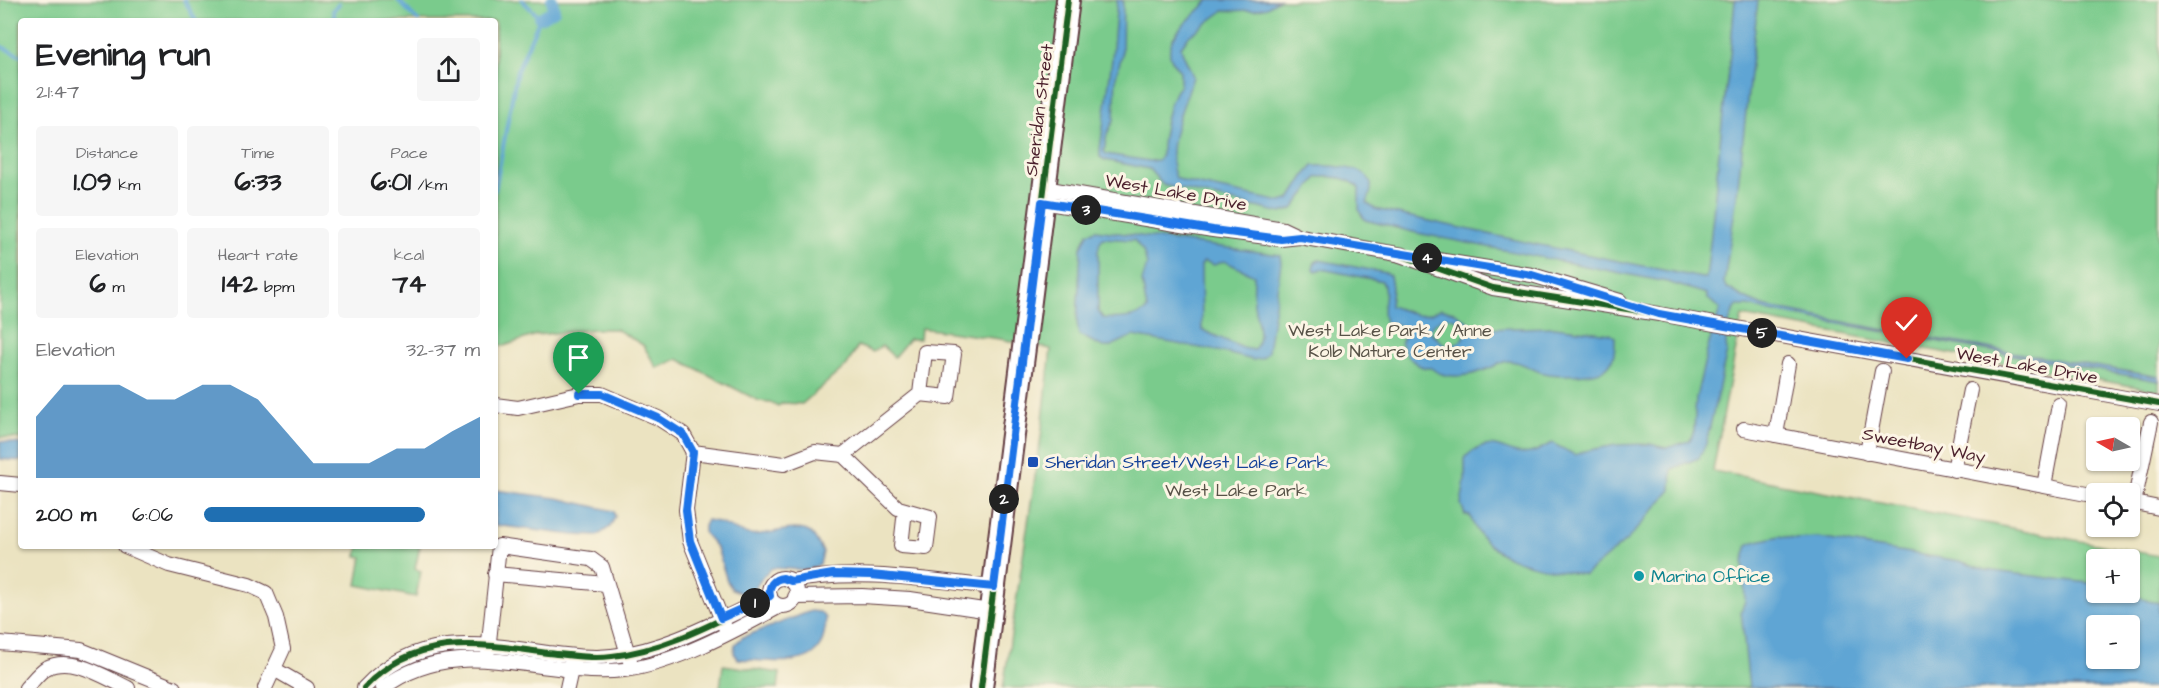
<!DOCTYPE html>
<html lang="en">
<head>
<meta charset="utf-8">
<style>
  body { margin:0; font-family:"Architects Daughter",sans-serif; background:#f6f6f6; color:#202124; height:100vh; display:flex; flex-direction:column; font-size:22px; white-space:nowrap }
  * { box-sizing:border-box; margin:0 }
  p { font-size:20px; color:#757577 }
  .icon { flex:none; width:33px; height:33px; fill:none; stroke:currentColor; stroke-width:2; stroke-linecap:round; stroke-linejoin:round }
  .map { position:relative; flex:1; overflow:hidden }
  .sheet { position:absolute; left:18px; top:18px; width:480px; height:531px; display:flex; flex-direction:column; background:#fff; border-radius:6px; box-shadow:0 2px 4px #0004 }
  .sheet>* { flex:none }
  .needle { width:39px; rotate:279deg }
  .tools { position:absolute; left:2086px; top:417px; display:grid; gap:12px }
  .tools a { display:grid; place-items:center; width:54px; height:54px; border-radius:6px; background:#fff; box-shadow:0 2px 4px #0004; font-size:30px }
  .pin { position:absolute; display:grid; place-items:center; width:51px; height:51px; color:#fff; margin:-62px -26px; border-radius:50% 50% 50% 0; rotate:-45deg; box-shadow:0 0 6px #0007 }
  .pin .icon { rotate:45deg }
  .km { position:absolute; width:30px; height:30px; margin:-15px; border-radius:50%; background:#222; color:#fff; font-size:16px; line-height:30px; text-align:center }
  .round { display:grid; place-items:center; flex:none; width:63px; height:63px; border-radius:6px; background:#f6f6f6 }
  .headline { display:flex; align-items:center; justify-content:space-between; height:102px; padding:0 18px }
  h1 { font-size:33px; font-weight:700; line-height:45px }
  .metrics { display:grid; grid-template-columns:repeat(3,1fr); gap:9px; height:102px; padding:6px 18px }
  .metrics div { display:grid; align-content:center; border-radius:6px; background:#f6f6f6; text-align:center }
  .metrics b { font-size:26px; font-weight:700 }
  .metrics small { font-size:16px; font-weight:400 }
  .metrics p { font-size:16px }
  .chart { height:168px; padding:12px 18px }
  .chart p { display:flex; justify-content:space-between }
  .chart svg { width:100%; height:108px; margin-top:6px; fill:#1f6fb2; opacity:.7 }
  ul { padding:0 18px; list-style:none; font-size:20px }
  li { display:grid; grid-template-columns:96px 72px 1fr; align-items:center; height:45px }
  li i { height:15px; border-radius:8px; background:#1f6fb2 }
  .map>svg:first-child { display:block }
  .green { fill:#7acb8c; stroke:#62755c; stroke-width:1.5; fill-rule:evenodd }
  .water { fill:#5fa5d4; stroke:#546280; stroke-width:1.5; fill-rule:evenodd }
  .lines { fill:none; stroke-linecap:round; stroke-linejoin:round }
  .stream { stroke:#5fa5d4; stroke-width:4 }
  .canal { stroke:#5fa5d4; stroke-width:12 }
  .street-casing { stroke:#623c42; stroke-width:16 }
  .primary-casing { stroke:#623c42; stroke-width:26 }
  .street { stroke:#fff; stroke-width:14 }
  .primary { stroke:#fff; stroke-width:22 }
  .cycleway-casing { stroke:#fcf5e5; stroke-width:10 }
  .cycleway { stroke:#1b5e20; stroke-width:6 }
  .route-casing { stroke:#fff; stroke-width:12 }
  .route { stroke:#1a73e8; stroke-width:8 }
  .transit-dot { fill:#1a4fb4; stroke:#fcf5e5; stroke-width:2 }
  .culture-dot { fill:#0f9aa8; stroke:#fcf5e5; stroke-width:2 }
  .labels { text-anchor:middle; stroke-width:6; stroke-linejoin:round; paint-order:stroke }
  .street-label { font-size:18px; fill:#4a1f2b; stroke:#fcf5e5 }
  .park-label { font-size:18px; fill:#585348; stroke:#fcf5e5 }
  .transit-label { font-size:18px; fill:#164399; stroke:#fcf5e5; text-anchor:start }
  .culture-label { font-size:18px; fill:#0d838f; stroke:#fcf5e5; text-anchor:start }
</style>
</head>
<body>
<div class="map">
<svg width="2159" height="688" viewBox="0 0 2159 688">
  <rect width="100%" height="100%" fill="#fcf5e5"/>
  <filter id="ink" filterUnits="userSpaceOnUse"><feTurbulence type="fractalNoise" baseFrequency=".0167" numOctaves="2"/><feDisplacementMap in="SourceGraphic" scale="12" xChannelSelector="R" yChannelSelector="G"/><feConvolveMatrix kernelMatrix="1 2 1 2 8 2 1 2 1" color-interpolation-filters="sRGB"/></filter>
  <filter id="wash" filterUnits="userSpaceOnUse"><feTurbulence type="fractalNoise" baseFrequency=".008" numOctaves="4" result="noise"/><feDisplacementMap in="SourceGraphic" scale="24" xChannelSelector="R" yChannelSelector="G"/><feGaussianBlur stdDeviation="1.35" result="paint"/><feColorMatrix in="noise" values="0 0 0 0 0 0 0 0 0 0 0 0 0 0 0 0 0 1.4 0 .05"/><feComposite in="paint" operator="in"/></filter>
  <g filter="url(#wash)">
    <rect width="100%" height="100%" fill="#ebe3c1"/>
    <g class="green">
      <path d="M0,0H2159V391L1742,316L1713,471L2159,556V688H1003L1041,437L1051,349L1000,339L921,328L920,339H909L894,357L882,346L873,352L858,346L847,365L802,404L783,403L778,406L770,402L759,401L678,359L657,368L643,345L616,329H595L536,335L504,346L495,344V21H21V439L0,437ZM2097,560H2130V592H2097ZM2097,626H2130V658H2097Z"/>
      <path d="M359,546H420L415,569L421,571L416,597L357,585L362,557L357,556Z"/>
      <path d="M723,665L780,673L778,688H720Z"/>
    </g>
    <g class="water">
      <path d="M1117,0H1123L1122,55L1116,76L1114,120L1107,134L1104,151L1106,154L1149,161L1158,160L1162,155C1161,141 1169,94 1180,86V71C1150,43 1193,19 1209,0H1279L1267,7L1254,10L1223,11L1188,37L1181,47C1183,58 1190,66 1193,77C1184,106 1163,148 1176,178L1186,182L1281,202L1290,199L1305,175L1313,166C1327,165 1368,166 1371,184C1372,190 1369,198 1367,203L1375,209L1525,242L1702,278H1706C1713,223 1717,169 1723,114C1728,76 1732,38 1735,0H1758L1737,195L1724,283L1726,287C1740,296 1752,303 1767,307L1900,333L2159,377V381L1763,310L1749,306H1737C1729,317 1724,338 1727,351L1706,444L1699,458L1672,469L1671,490L1628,539L1585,575C1542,567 1487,565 1470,516L1465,515L1461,504L1465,481V457C1497,431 1504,458 1530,453C1537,452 1545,446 1552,443L1575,455L1585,451L1616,445L1650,444L1666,448L1690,441L1694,431L1696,398L1708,347L1720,309L1707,298V294L1667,282L1417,233L1365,220L1359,211V188C1349,177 1332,176 1318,177L1293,209L1281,213L1163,185L1149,169L1105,160L1100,157V150L1112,59Z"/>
      <path d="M1096,230L1280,255L1281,263L1268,352L1262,358L1253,360L1218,351L1133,336L1109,347H1103L1079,335L1077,322L1081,248L1088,233ZM1103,238L1134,240L1143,251L1147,265L1142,281L1147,310C1134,319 1119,319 1103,318L1098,311V251L1100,242ZM1204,261L1214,265L1224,261L1254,275C1254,284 1253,295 1254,304C1256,320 1264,336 1254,350L1243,348L1202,330L1201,265Z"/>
      <path d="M1319,260L1386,273L1390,276L1392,287L1390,306L1417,315L1429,314L1441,309L1454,312L1479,329L1555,327L1610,334L1615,337C1615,347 1615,360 1607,367C1597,377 1552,376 1540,372C1530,368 1520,361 1509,361C1502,361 1499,365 1492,367C1475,375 1447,382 1431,368C1417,369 1406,356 1401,344L1406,332C1400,325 1394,322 1385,323C1379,306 1389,295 1382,281L1321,269L1316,271L1313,268L1315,262ZM1446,317C1457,318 1463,322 1466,333C1461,343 1456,346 1445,345L1430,332C1431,323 1438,320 1446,317Z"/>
      <path d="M0,441L21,444V461L0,459Z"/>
      <path d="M495,490L557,498L614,511L615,517L610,527L597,536L573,535L495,525Z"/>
      <path d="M707,520C722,521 733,531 748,534C766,538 798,520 813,535C817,540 820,547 823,552L820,564L808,570L772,568L764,575L753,591L741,593L732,589L727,581L717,548L704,533V526Z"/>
      <path d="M1779,536L1794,539L1818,538L1960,561L1986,570L2097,584V592H2130L2148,601L2159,603V688H1749L1741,611L1745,601L1743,562L1748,545C1756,540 1770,539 1779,536ZM2097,626H2130V658H2097Z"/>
      <path d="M811,611L820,612L826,618C825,627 825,638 820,646C808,669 761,660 738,659L734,653L735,644L743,637Z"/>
    </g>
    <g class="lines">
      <g class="stream">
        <path d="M184,0L196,21"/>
        <path d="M398,0L418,21"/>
        <path d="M335,21L333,10L339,4"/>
        <path d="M0,46L21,56"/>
        <path d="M495,190L517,71L540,18L522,0"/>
      </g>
      <path class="canal" d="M540,18L554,10L552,0"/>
    </g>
  </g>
  <g filter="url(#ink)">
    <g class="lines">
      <g class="street-casing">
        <g id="street">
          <path d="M1044,188L1283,229L1300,237"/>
          <path d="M1042,202L1213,230L1281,239L1300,237L1403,255"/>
          <path d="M1397,254L1493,288L1659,314L2159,404"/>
          <path d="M1425,258L1532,275L1620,301"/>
          <path d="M495,405L518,408L579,394H602L658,418L683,434L693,452"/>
          <path d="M1744,429L2097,496"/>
          <path d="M1776,435L1788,364"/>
          <path d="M693,452L784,464L815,452L843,455L898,508L930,517L926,548L901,546L905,510"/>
          <path d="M693,452L686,510L690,541L724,625"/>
          <path d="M1867,453L1882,371"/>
          <path d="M843,455L920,394L925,352L954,354L948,397L920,394"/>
          <path d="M1954,470L1970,390"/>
          <path d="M0,483L21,485"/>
          <path d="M2044,486L2059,405"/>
          <path d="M2130,502L2159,508"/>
          <path d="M2134,503L2151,422"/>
          <path d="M125,546L169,565L249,585L266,593L276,617L283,649L265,688"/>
          <path d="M495,574L606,584"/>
          <circle cx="783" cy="592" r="14"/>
          <path d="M791,581C858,568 927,580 994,587"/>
          <path d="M795,597L862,596L910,599L990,611"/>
          <path d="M0,643L81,650L174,688"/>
          <path d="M488,651L499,546L591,559L602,567L630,661"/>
          <path d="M274,669L307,688"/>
          <path d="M26,688C32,682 39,672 46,668C72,655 104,677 128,688"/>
          <path d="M364,688C416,632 479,643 548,653C568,655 591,659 612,656C668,650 719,620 770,596"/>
          <path d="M383,688C457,631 541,679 624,670C674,664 736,630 780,606"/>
          <path d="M567,688L573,661"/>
        </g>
      </g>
      <g class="primary-casing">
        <path id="primary" d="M981,688L1068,0"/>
      </g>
      <use href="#street" class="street"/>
      <use href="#primary" class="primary"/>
      <g class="cycleway-casing">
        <g id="cycleway">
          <path d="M1397,254L1493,288L1659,314L2159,404"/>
          <path d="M364,688C416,632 479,643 548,653C568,655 591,659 612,656C668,650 719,620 770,596"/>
          <path d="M981,688L1068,0"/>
        </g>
      </g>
      <use href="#cycleway" class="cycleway"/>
    </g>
  </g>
  <g class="lines" filter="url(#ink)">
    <g class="route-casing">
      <path id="route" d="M579,394H602L658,418L683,434L693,452L686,510L690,541L721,618L770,596C768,586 773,579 783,578L791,581L833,574L871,575L994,587L1042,202L1213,230L1281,239L1300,237L1532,275L1659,314L1907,359"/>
    </g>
    <use href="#route" class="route"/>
  </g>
  <rect class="transit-dot" x="1027" y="456" width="12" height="12" rx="3"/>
  <circle class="culture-dot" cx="1639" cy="576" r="6"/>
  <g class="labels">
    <g class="street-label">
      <text transform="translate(1039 110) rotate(-83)" y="6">Sheridan Street</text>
      <text transform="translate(1176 192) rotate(10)" y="6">West Lake Drive</text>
      <text transform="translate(2027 365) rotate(10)" y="6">West Lake Drive</text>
      <text transform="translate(1924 445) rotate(11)" y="6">Sweetbay Way</text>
    </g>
    <g class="park-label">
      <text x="1390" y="336">West Lake Park / Anne<tspan x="1390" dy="21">Kolb Nature Center</tspan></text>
      <text x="1236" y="496">West Lake Park</text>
    </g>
    <g class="transit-label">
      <text x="1045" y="468">Sheridan Street/West Lake Park</text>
    </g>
    <g class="culture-label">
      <text x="1651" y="582">Marina Office</text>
    </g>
  </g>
</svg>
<div class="tools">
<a><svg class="needle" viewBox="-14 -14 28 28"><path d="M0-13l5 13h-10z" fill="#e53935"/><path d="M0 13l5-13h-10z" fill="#757577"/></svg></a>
<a><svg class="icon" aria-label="locate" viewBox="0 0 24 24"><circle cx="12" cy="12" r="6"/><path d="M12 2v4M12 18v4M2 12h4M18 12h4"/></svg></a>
<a>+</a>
<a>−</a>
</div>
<div class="pin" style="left:579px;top:394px;background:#1e9e55"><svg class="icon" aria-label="arrive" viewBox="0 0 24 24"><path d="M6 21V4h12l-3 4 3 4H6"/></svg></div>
<div class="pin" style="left:1907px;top:359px;background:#d93025"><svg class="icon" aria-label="check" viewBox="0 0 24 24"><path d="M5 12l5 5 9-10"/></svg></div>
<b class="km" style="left:755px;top:603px">1</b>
<b class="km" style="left:1004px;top:499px">2</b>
<b class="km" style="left:1086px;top:210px">3</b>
<b class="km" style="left:1427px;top:258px">4</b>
<b class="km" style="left:1762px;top:333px">5</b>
<section class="sheet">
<div class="headline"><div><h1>Evening run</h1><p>21:47</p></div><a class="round"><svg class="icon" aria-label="share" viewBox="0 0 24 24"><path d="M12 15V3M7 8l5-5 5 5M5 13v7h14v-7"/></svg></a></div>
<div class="metrics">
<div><p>Distance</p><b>1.09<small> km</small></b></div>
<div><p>Time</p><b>6:33</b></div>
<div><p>Pace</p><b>6:01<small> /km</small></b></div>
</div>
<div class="metrics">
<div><p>Elevation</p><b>6<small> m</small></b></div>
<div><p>Heart rate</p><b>142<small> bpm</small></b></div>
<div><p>kcal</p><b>74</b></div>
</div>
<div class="chart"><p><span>Elevation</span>32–37 m</p>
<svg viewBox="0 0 160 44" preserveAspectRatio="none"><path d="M0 44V19L10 6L20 6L30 6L40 12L50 12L60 6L70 6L80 12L90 25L100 38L110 38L120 38L130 32L140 32L150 25L160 19V44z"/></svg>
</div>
<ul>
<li><b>200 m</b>6:06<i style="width:80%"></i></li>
</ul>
</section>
</div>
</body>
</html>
